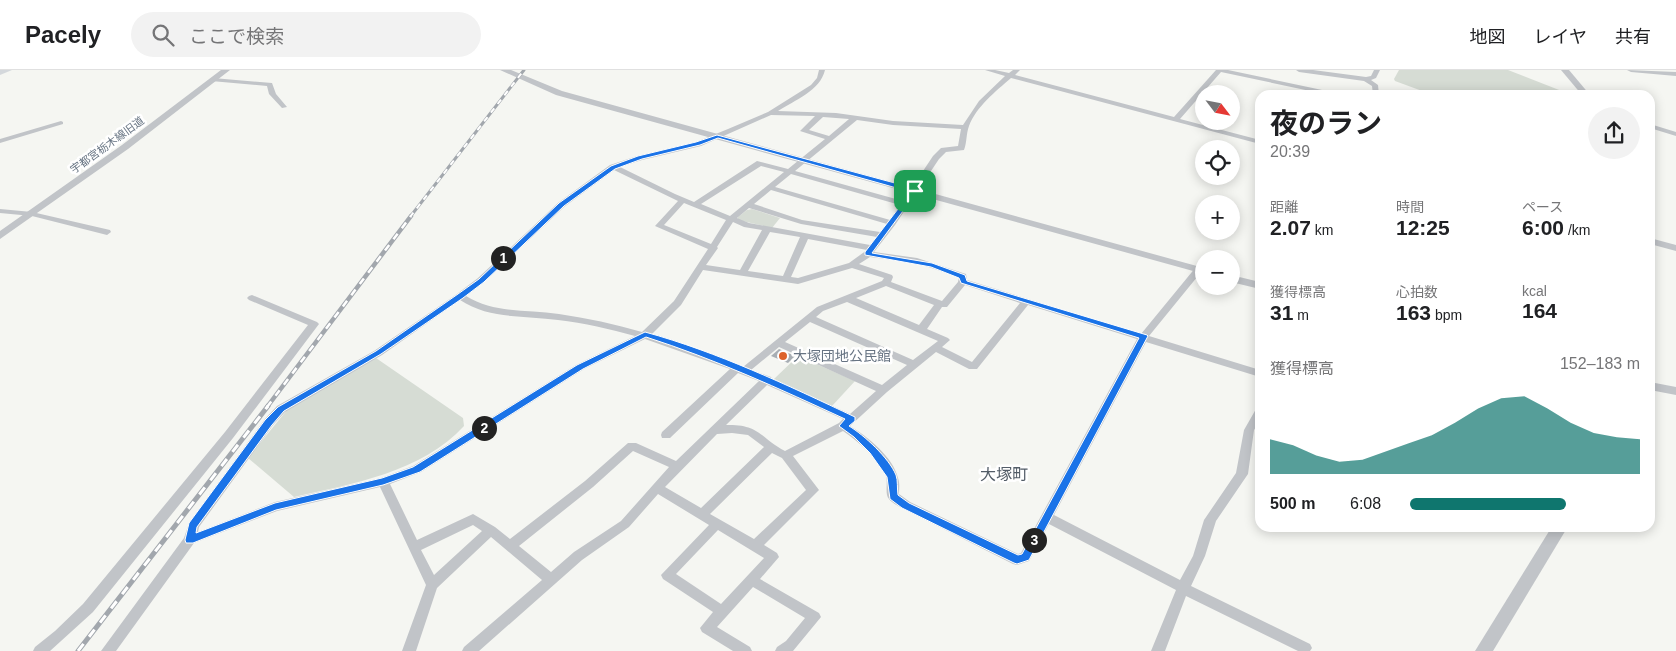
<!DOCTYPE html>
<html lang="ja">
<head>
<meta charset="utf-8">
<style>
  body { margin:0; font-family:Arial,"Noto Sans JP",sans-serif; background:#f2f2f2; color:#202124; height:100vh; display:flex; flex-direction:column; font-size:19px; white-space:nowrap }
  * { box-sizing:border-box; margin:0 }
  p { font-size:16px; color:#757577 }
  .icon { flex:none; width:28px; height:28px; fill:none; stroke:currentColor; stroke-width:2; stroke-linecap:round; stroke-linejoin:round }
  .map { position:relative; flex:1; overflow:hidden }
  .details { position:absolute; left:1255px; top:20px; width:400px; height:442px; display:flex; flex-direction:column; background:#fff; border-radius:15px; box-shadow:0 2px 12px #0003 }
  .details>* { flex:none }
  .needle { width:32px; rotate:122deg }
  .buttons { position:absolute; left:1195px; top:15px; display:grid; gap:10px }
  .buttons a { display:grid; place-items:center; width:45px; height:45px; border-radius:50%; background:#fff; box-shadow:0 2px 12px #0003; font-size:25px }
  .pin { position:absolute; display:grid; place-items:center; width:42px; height:42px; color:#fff; margin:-21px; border-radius:10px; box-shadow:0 2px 8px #0006 }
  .km { position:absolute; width:25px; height:25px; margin:-12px; border-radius:50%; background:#222; color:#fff; font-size:14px; line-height:25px; text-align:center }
  .round { display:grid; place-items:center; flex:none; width:52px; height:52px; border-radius:26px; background:#f2f2f2 }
  .headline { display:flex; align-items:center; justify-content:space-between; height:85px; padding:0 15px }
  h1 { font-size:28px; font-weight:700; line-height:38px }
  .metrics { display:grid; grid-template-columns:repeat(3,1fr); gap:8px; height:85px; padding:5px 15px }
  .metrics div { display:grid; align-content:center }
  .metrics b { font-size:21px; font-weight:700 }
  .metrics small { font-size:14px; font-weight:400 }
  .metrics p { font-size:14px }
  .chart { height:140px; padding:10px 15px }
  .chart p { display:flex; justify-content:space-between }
  .chart svg { width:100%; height:90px; margin-top:5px; fill:#0f766e; opacity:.7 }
  ul { padding:0 15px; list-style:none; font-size:16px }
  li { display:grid; grid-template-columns:80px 60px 1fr; align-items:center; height:38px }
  li i { height:12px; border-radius:6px; background:#0f766e }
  header { display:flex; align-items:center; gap:30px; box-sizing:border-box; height:70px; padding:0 25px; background:#fff; border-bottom:1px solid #e0e0e0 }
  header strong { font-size:24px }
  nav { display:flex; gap:28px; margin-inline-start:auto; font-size:18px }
  .search { width:350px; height:45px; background:#f2f2f2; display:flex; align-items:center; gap:12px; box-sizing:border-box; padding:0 18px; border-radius:28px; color:#757577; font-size:19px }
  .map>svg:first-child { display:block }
  .green { fill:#d6dcd4 }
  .building { fill:#a8aeb4 }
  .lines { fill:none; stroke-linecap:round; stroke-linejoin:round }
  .minor { fill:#c1c4c8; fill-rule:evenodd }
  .tertiary { fill:#c1c4c8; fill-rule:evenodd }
  .primary { fill:#d4d8dc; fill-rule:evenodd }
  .rail-far2-casing { stroke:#a2a7ad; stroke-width:3 }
  .rail-far1-casing { stroke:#a2a7ad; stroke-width:4.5 }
  .rail-casing { stroke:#a2a7ad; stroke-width:5 }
  .rail-far2 { stroke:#fff; stroke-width:2; stroke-dasharray:5.5; stroke-linecap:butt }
  .rail-far1 { stroke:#fff; stroke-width:2.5; stroke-dasharray:7; stroke-linecap:butt }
  .rail { stroke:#fff; stroke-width:3; stroke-dasharray:9; stroke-linecap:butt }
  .route { fill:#1a73e8; stroke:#fff; fill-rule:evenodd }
  .poi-dot { fill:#dd622b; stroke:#fff; stroke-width:2 }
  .labels { text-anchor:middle; stroke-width:5; stroke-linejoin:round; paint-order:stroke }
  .far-street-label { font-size:11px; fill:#667382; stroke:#fff }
  .poi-label { font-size:14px; fill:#667382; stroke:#fff; text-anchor:start }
  .quarter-label { font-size:16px; fill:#535d68; stroke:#fff }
</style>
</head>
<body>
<header>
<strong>Pacely</strong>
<div class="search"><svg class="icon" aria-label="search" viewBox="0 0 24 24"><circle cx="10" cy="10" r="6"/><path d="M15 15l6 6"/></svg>ここで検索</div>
<nav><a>地図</a><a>レイヤ</a><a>共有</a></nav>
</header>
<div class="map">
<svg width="1676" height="581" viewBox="0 0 1676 581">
  <rect width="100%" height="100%" fill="#f5f6f2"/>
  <g class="green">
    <path d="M1399,0H1508L1572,25H1433L1395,11L1394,9Z"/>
    <path d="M752,139L780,148L772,158L738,150V147L747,140Z"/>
    <path d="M798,286L855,311L832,336L774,309Z"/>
    <path d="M376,288L463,348L464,356C422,402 352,414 294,427L248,388L287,340Z"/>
  </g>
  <path class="building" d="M779,279L786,282L795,286L788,293L771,286Z"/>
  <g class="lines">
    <g class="minor">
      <path d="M819,0H825C820,21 795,30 778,41L836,43L893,51L963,55L979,31L1005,6L985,0H995L1009,3L1013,0H1020L1015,5L1174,47L1216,0H1228L1341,24L1342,25H1329L1221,2L1180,49L1260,70V74L1011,8C996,21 976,37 969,56C966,64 967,72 964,80L946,82L939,89L895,155L874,182L917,188L966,204L967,210L1141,264L1196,197H1202L1203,199L1202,201L1149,266L1260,300V307L1146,272L1054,445L1180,510L1193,486L1204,450L1236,403L1244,360L1256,339L1260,338V351L1254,360L1248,404L1216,451L1205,486L1191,516L1310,574L1312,578L1310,581H1298L1186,526L1165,581H1151L1176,520L1049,454L1029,491L1017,495L1013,494L902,438C898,436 892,433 889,429C884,424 889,410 885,402C875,386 858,371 843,361L793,386L819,420L764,475L777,483L779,487L760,509L819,543L821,547L793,581H775L777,577L786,571L805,548L753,517L717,557L750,577L752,581H733L702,562L700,558L713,542L663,509L661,505L709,455L658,424L629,457L582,490L479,581H462L464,577L542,510L491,467L437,518L416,581H402L426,515L380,417L277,441L194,473L116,581H101L184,468L189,453L265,349L277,336L374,281L457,224L478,208L558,133L610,95L637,86L696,72L728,59L768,42L811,15L817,8ZM771,45L815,46L800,61L825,69L788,99L757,91L694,132L675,124L620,97L642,90L701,76ZM823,47L849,49L829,66L809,60ZM857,50L893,55L961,59L958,76L941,78L933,86L903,131L795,101ZM761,96L784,102L730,146L701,134ZM614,100L678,131L655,156L708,179L674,231L642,262C615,254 587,248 559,244C527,239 495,244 466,226L484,212L564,137ZM791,104L900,135L890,150L775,117ZM771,120L887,154L880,162L802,150L754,134ZM684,133L726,150L711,174L664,155ZM749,138L801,154L877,167L870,175L749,153L737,148ZM733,152L744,157L762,160L740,200L706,195L718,178L717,177ZM770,162L800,167L783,206L748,201ZM808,169L867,180L849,193L798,208L791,207ZM870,187L916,193L959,207L958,212L942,231L891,212L893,207L892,205L859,194ZM852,198L884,208L882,211L817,237L743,297L651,265L681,235L703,200L798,214ZM965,215L1020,233L972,292L942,277L950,270L948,268L927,259L942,237H947ZM886,216L934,235L919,255L856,228ZM460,230C490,250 525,245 558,250C584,253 610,259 635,266L576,295L413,396L381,408L275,432L198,462L199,457L273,355L285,342L382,285ZM847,232L938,271L913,290L816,247L823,241ZM1028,235L1137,269L1021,483L1018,484L910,432L899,424C899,419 900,413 898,408C893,387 868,367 850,356L887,322L936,282L969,299H977ZM810,252L907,295L882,315L785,272ZM645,269L730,299L662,362L661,365L662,368H670L738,303L759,311L676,391L636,373H628L585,411L510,469L495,457L473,444L417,470L390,414L421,402L584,299ZM779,277L876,321L850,344L772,309L771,307L751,300ZM767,315L843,349L839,353L785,381C760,368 760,354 726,355ZM732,363L748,365L764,377L701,438L665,417L717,364ZM633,381L669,397L621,451L574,482L551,502L519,476L593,417ZM772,383L782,388L806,420L754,469L710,444ZM473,455L482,461L434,505L421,480ZM718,460L764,488L721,534L676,504Z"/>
      <path d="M1296,0H1313L1366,7L1371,6L1374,0H1380L1376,8L1371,10L1378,15L1379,25H1373L1372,16L1364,11L1299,2Z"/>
      <path d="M213,8L272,13L276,24L287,37L282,38L269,24L267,16L211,11V9Z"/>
      <path d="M61,51L63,52V54L0,73V69Z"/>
      <path d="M1650,54L1676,62V66L1650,58Z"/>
      <path d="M0,139L32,142L110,160L111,162L107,165L32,146L0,143Z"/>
      <path d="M1650,168L1676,175V181L1650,174Z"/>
      <path d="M252,225L317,252L319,254L233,368L93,542L50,581H33L35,577L55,561L83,534L225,362L308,255L249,230L247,228L249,226Z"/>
    </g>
    <g class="tertiary">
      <path d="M221,0H230L128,79L0,169V161L122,75Z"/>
      <path d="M500,0H511L562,21L1204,198V204L556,25Z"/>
      <path d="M1561,0H1569L1590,25H1582Z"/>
      <path d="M1627,0L1676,2V6L1631,2Z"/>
      <path d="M1231,205L1260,212V219L1231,212Z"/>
      <path d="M1650,312L1676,317V325L1650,320Z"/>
      <path d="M1551,458H1567L1493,581H1475Z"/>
    </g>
    <path class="primary" d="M0,0H12L0,5Z"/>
    <g class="rail-far2-casing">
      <path id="rail-far2" d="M410,147L524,0"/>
    </g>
    <g class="rail-far1-casing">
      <path id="rail-far1" d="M267,337L411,146"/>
    </g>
    <g class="rail-casing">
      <path id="rail" d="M78,581L268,336"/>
    </g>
    <use href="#rail-far2" class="rail-far2"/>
    <use href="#rail-far1" class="rail-far1"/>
    <use href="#rail" class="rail"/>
  </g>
  <path class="route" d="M717,65L917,119V122L872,183L932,193L965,205L967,211L1147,265L1148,266L1029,490L1017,494L1014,493L902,438L890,429L887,407L870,383L854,367L839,356L845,349C780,319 715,289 646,267L583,299L420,402L383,415L276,440L193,473H186L185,470L189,453L265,350L278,337L376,281L458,224L479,209L559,133L611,96L638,86L696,72ZM718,68L911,122L865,182V185L931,197L959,208L961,213L1139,268L1022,484L1018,485L909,433L898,425C897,419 898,410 896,405C889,388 864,365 849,356L855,351V347C787,315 718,282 645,262L577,295L413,397L382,408L275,433L196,463L197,457L272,355L284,341L381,284L463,228L484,212L564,136L615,99L642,89L700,75Z"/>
  <circle class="poi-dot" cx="783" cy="286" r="5"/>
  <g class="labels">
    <g class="far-street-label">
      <text transform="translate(107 75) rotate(-36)" y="4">宇都宮栃木線旧道</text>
    </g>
    <g class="poi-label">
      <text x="793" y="291">大塚団地公民館</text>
    </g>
    <g class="quarter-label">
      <text x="1004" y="410">大塚町</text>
    </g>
  </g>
</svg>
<div class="buttons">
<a><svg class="needle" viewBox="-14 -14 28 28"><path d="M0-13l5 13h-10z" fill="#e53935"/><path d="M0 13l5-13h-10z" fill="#757577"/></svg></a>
<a><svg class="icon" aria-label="locate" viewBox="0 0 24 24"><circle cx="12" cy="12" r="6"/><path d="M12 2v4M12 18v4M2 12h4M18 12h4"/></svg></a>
<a>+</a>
<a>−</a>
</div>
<div class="pin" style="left:915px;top:121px;background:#1e9e55"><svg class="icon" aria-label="arrive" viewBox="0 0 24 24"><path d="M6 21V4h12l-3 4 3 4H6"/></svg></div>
<b class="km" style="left:503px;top:188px">1</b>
<b class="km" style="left:484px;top:358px">2</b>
<b class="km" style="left:1034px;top:470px">3</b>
<section class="details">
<div class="headline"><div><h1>夜のラン</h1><p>20:39</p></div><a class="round"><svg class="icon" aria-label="share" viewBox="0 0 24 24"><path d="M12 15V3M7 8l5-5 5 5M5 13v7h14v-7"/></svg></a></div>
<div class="metrics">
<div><p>距離</p><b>2.07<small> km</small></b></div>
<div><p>時間</p><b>12:25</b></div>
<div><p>ペース</p><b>6:00<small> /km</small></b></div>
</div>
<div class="metrics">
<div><p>獲得標高</p><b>31<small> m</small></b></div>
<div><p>心拍数</p><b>163<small> bpm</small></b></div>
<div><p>kcal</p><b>164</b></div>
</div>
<div class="chart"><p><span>獲得標高</span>152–183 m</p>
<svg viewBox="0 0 160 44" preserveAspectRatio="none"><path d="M0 44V27L10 30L20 35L30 38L40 37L50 33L60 29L70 25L80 19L90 12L100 7L110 6L120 12L130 19L140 24L150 26L160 27V44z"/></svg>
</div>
<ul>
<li><b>500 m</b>6:08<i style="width:68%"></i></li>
</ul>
</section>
</div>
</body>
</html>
